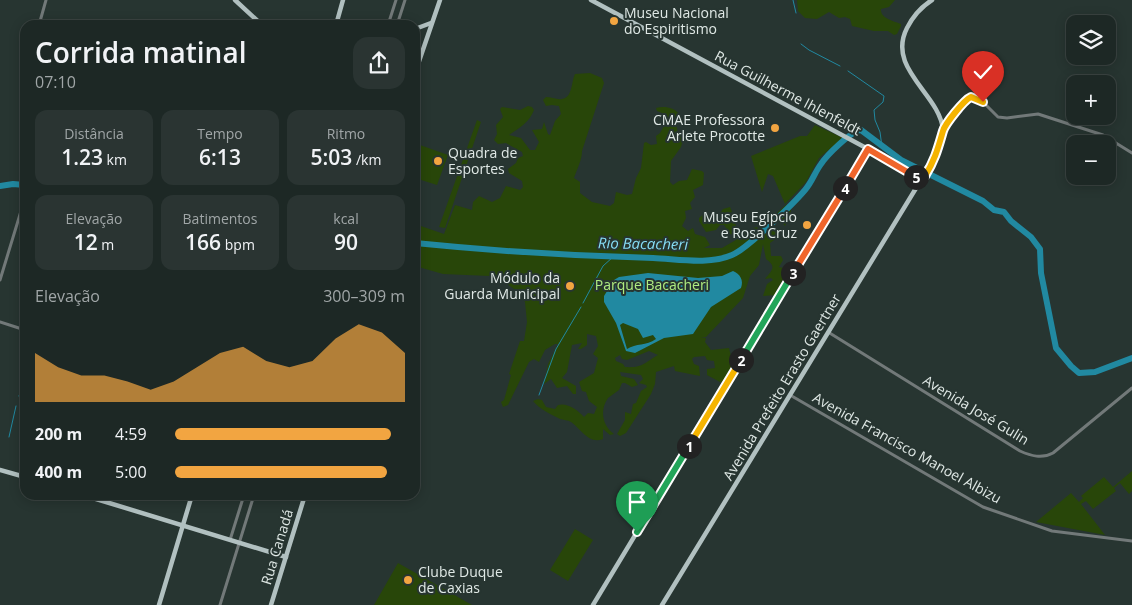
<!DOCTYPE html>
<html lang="pt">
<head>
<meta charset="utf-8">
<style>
  body { margin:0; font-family:"Open Sans",sans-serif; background:#2a3432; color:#f1f3f6; height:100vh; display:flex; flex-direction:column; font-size:19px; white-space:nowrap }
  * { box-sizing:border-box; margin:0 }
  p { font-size:16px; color:#a0a6a7 }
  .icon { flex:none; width:28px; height:28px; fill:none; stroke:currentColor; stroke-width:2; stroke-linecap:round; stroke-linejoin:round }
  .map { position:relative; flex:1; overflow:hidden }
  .drawer { position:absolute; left:20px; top:20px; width:400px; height:480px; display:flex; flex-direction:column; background:#1d2825; border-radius:15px; box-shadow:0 2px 12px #0003,0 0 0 1px #3b4442 }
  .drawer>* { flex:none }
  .controls { position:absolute; left:1066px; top:15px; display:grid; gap:10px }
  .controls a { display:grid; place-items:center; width:50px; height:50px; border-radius:10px; background:#1d2825; box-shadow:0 2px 12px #0003,0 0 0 1px #3b4442; font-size:25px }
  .pin { position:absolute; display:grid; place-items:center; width:42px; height:42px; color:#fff; margin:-51px -21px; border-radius:50% 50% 50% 0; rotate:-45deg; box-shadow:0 0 5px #0007 }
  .pin .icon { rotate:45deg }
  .km { position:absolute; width:25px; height:25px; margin:-12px; border-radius:50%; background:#222; color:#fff; font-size:14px; line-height:25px; text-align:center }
  .round { display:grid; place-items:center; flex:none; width:52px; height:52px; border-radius:15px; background:#2a3432 }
  .headline { display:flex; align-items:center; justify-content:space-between; height:85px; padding:0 15px }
  h1 { font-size:28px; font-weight:600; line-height:38px }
  .stats { display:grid; grid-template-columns:repeat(3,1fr); gap:8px; height:85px; padding:5px 15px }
  .stats div { display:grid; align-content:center; border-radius:12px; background:#2a3432; text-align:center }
  .stats b { font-size:21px; font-weight:600 }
  .stats small { font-size:14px; font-weight:400 }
  .stats p { font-size:14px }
  .chart { height:140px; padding:10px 15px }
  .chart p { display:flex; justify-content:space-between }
  .chart svg { width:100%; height:90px; margin-top:5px; fill:#f2a541; opacity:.7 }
  ul { padding:0 15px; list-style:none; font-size:16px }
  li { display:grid; grid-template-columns:80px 60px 1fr; align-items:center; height:38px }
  li i { height:12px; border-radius:6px; background:#f2a541 }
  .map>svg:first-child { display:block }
  .green { fill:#284609; fill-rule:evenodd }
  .water { fill:#2189a1; fill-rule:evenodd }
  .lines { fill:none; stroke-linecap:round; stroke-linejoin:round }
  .stream { stroke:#2189a1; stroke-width:1 }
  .river { stroke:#2189a1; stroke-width:6 }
  .minor { stroke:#727979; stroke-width:3 }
  .major { stroke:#b1c0c0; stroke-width:4.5 }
  .split-1-casing { stroke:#fff; stroke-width:10 }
  .split-2-casing { stroke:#fff; stroke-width:10 }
  .split-3-casing { stroke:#fff; stroke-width:10 }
  .split-4-casing { stroke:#fff; stroke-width:10 }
  .split-5-casing { stroke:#fff; stroke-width:10 }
  .split-6-casing { stroke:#fff; stroke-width:10 }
  .split-1 { stroke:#22a559; stroke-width:6 }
  .split-2 { stroke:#f5b400; stroke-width:6 }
  .split-3 { stroke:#22a559; stroke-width:6 }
  .split-4 { stroke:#f0652b; stroke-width:6 }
  .split-5 { stroke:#f0652b; stroke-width:6 }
  .split-6 { stroke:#f5b400; stroke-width:6 }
  .poi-dot { fill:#f2a541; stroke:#273531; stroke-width:2 }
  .labels { text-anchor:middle; stroke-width:4; stroke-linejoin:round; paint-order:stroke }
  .poi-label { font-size:14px; fill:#dfe8e5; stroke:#273531; text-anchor:start }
  .street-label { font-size:14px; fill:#dfe8e5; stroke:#273531 }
  .park-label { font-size:14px; fill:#afec81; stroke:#273531 }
  .water-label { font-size:15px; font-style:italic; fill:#86ddf5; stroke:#273531 }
</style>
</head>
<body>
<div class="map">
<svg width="1132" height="605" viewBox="0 0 1132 605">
  <rect width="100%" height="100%" fill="#273531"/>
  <g class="green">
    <path d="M797,0H895L889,7L881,9C880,18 893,21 901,24V26L897,34L894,35L888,31H874L852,26L850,19L845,17L839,18L829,12L817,19L805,18L798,11Z"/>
    <path d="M590,73L602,78L604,83L582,151C582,160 577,169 574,178L580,182V193L592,202L610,206L614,203L616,192L627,195L632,194L636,178L641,168L644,143L646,142L651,145L657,144L656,136L660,133L666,123L662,113L657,111L656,108C664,106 674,107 680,115L676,124L678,133L683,140L681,147L671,161L670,182L673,185L679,181L687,180L692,169L702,171L704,173L703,185L693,190L695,197L690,203L692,209L685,211L686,218L682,226L688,231L693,228L695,234L705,237L710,245L704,248H722L748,233L735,235L730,234L724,225H720L716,230L706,232L699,221V218L704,214L710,216L715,221L723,209L730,207L732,212L724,215L723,220L726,221L734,213L736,228L747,230L749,233L753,228L757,227L762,235L766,234L773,229L777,230V238L770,243L771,256H781L783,260L779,267L788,269V271L776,291V295L763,296L767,284L773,280L771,278L765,279C772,270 777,267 766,259L763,244L759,265L750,276L743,298L706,337H701L706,338L705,342L711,350L729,348L734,369L729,373L724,382H720L707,375V369L715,368L714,361L707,360L705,356L694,357L692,359L694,364L699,366L700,376L675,371L674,366L656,372L655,384L651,394L626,433L620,436L617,434L625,420V412L631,414L633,404L636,403L641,391L647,387L646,385L639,383L643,379L641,375L620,372L621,376L634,379L638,385L632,387L625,383H622L619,390L608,398C599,411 603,426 614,434L610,435L603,429V439C589,445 580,428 571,422C568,420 563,420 560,419C552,415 538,408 533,401L538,399L542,400L546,407L555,409L558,405C567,402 579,411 584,417L588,413L594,414L597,407L589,401L586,392L582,391L579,382L594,373L598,358L593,354L598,346L596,336L587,334V345L581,349H578L582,343L572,345L567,372L562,378L576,386V394H573L567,386L557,388L551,379L544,384L548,364L558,344H555L545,350L539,362L534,359L529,362L508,405L503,407L501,402L504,400L511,375L509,374L520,341H524L527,322L525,302L517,291L507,284L490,276L443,274L415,266V224L444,234L455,205L472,210L473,202L479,196L492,202L500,198L506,186L520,190L523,187L522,181L509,173L508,169L516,163L518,158L523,156L522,152L506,143L498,144L494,140L497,134L496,125L503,117L500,109L502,107L520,110L528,106L532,107L534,110C529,123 519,128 509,135L521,138L530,150H535L539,142L532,130L542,129L544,122L548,134L550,135L555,121L561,114L559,106L552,105L546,106L543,100L546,97C551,97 557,100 562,99C573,97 571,82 575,74ZM649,351L658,355C644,363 643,368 625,367L623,364L616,361L615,358L620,355L622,359L627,360Z"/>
    <path d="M477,120L481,122L445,228L439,227Z"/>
    <path d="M815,125L843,138L819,158L806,182L785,204L773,176L768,174L762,192L751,156L800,136H807Z"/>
    <path d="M420,145L448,155L437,185L415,178V160Z"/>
    <path d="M787,204V211L790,209L791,211L785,226L780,220L760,230V224L767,217L770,219Z"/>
    <path d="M1132,471V491L1129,494L1120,483L1114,488L1116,491L1093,509L1086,501L1081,504L1105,535L1036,522L1071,493L1079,502L1083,498L1081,496L1104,477L1113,487Z"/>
    <path d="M575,529L593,540L568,581L550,570Z"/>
    <path d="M398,563L472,605H374Z"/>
  </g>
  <path class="water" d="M733,271C740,274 744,280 741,288L711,307L693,334L664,338L635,353L626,351L616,323L604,302V296L614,280L619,277L648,273L698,278L722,276ZM623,323L638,329L643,338L653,335L656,339C646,346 636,343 627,349L620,325Z"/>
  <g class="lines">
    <g class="stream">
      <path d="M793,0L796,13"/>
      <path d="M801,44L809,50L840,66"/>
      <path d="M848,71L884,96L883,102L874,110L875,120L880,132L882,147"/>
      <path d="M583,303L603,266L613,257"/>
      <path d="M539,395L556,349L581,307"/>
      <path d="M19,396L25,378"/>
      <path d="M9,437L16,406"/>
    </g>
    <g class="river">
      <path d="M0,186L13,184L25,185"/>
      <path d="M415,243C494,251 574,256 653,258C678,259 709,265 732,255C747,249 794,203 805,190C812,182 815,172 821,164C827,155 851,131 861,130L901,160L983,201L994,210L1004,212L1011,221L1031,237L1040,249L1041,273L1056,348L1071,366L1079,373L1095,372L1132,358"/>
    </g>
    <g class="minor">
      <path d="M39,25L46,0"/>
      <path d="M388,25L396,0"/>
      <path d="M397,25L405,0"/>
      <path d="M943,131L963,103L969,98L974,97L983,102L998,117L1007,118L1038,114L1103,135L1132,153"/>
      <path d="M0,280L25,198"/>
      <path d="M0,322L25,330"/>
      <path d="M828,332L1020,451C1031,456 1042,459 1053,453L1132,388"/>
      <path d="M790,395L983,507L1052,531L1132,541"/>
      <path d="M230,540L244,495"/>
      <path d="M220,605L254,495"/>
    </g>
    <g class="major">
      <path d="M235,0L262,25"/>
      <path d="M591,0L868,149L921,180"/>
      <path d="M336,25L343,0"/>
      <path d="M415,29L431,23"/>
      <path d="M415,73L440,0"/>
      <path d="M921,180L922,174L929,164"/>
      <path d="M0,470L25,477"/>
      <path d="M83,495L286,557"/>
      <path d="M159,605L192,495"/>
      <path d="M271,605L305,495"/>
      <path d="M593,605L868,149"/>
      <path d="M662,605L921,180L925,176C932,164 945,145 943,130C940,94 886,69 907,28C913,16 921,7 932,0"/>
    </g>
  </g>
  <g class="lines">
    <g class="split-1-casing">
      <path id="split-1" d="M637,532L689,446"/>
    </g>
    <g class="split-2-casing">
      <path id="split-2" d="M689,446L741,360"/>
    </g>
    <g class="split-3-casing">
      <path id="split-3" d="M741,360L793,273"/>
    </g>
    <g class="split-4-casing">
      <path id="split-4" d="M793,273L845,188"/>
    </g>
    <g class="split-5-casing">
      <path id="split-5" d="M845,188L868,149L916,177"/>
    </g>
    <g class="split-6-casing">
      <path id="split-6" d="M916,177L921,180L925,176C935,160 938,148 943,131C945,124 964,100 971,97L983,102"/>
    </g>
    <use href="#split-1" class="split-1"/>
    <use href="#split-2" class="split-2"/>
    <use href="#split-3" class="split-3"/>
    <use href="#split-4" class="split-4"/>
    <use href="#split-5" class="split-5"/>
    <use href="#split-6" class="split-6"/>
  </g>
  <g class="poi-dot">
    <circle cx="614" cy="21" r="5"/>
    <circle cx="775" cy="128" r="5"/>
    <circle cx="438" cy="161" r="5"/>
    <circle cx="807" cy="225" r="5"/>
    <circle cx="570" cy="286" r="5"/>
    <circle cx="408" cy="580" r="5"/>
  </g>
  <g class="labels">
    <g class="poi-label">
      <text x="624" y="18">Museu Nacional<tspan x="624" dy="16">do Espiritismo</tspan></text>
      <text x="765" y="125" text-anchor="end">CMAE Professora<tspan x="765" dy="16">Arlete Procotte</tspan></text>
      <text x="448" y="158">Quadra de<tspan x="448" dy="16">Esportes</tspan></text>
      <text x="797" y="222" text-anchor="end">Museu Egípcio<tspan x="797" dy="16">e Rosa Cruz</tspan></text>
      <text x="560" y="283" text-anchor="end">Módulo da<tspan x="560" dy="16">Guarda Municipal</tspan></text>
      <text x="418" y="577">Clube Duque<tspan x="418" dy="16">de Caxias</tspan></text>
    </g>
    <g class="street-label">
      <text transform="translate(788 93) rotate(28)" y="5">Rua Guilherme Ihlenfeldt</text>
      <text transform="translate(782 387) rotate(-59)" y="5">Avenida Prefeito Erasto Gaertner</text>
      <text transform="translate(976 410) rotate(31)" y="5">Avenida José Gulin</text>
      <text transform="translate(907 448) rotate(29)" y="5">Avenida Francisco Manoel Albizu</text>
      <text transform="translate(277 547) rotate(-73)" y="5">Rua Canadá</text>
    </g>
    <g class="park-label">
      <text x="652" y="290">Parque Bacacheri</text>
    </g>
    <g class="water-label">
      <text transform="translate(643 244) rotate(1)" y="5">Rio Bacacheri</text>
    </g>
  </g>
</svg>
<div class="controls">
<a><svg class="icon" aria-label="layers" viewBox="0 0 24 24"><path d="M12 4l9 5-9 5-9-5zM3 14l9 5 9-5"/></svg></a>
<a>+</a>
<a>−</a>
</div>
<div class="pin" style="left:637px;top:532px;background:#1e9e55"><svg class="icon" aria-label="arrive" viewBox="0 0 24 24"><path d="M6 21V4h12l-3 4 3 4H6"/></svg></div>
<div class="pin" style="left:983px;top:102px;background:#d93025"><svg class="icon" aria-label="check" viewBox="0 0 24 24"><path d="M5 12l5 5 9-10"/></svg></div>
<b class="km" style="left:689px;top:446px">1</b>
<b class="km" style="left:741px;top:360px">2</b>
<b class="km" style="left:793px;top:273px">3</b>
<b class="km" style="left:845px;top:188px">4</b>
<b class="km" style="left:916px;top:177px">5</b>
<section class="drawer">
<div class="headline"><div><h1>Corrida matinal</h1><p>07:10</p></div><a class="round"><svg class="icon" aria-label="share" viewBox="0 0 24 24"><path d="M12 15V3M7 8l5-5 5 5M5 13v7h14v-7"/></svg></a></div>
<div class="stats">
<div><p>Distância</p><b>1.23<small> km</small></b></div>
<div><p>Tempo</p><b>6:13</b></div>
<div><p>Ritmo</p><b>5:03<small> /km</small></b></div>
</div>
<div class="stats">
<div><p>Elevação</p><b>12<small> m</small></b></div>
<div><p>Batimentos</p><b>166<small> bpm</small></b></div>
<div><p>kcal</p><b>90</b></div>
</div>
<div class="chart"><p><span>Elevação</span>300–309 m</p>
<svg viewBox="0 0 160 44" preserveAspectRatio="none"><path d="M0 44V20L10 27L20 31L30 31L40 34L50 38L60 34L70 27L80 20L90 17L100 24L110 27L120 24L130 13L140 6L150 10L160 20V44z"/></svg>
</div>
<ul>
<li><b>200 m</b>4:59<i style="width:94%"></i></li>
<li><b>400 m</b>5:00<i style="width:92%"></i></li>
</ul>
</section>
</div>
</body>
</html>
